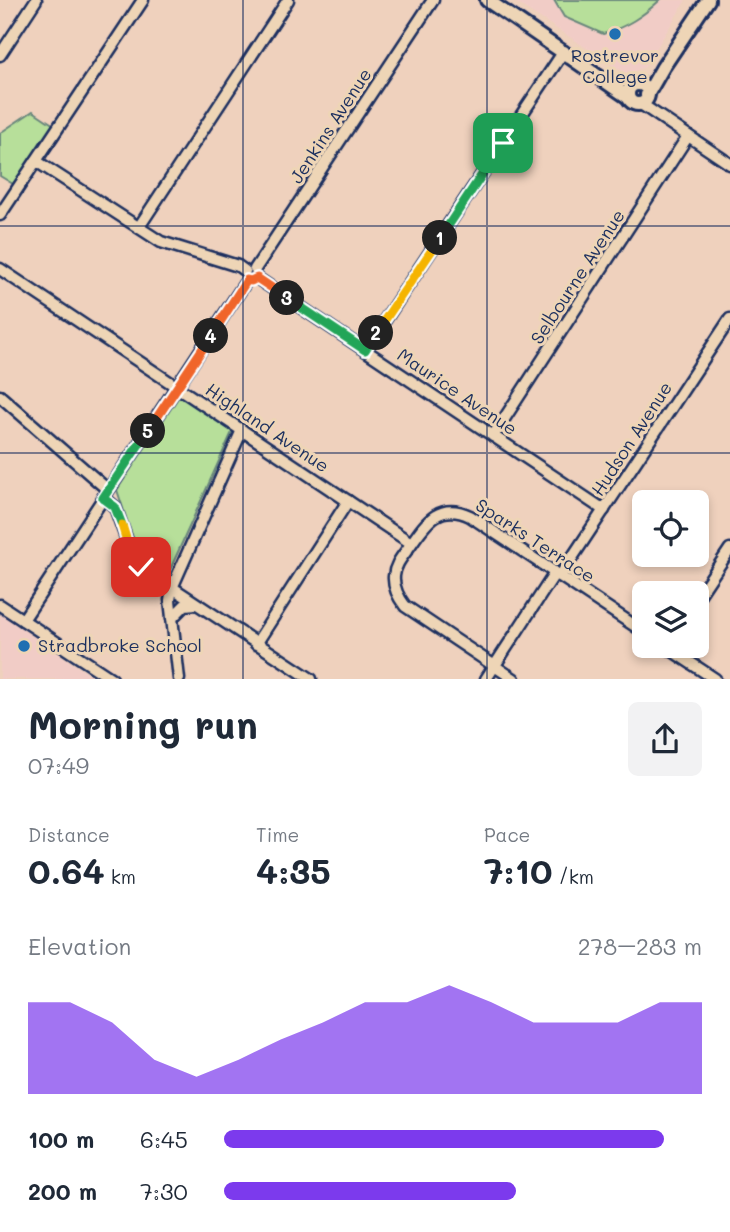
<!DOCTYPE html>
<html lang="en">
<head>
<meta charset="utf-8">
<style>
  body { margin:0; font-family:Mali,sans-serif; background:#f2f2f3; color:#1f2937; height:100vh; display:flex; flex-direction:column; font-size:26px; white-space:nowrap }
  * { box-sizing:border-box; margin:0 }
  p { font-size:23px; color:#747a83 }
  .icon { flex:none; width:38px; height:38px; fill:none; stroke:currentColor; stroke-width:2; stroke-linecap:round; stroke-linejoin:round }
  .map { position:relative; height:679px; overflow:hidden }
  .side { display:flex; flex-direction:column; background:#fff; flex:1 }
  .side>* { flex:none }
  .controls { position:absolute; left:632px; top:490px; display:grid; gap:14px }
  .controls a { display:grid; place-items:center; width:77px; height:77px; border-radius:10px; background:#fff; box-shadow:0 4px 10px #0003; font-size:35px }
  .pin { position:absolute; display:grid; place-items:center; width:60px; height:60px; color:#fff; margin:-30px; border-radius:14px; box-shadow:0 4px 10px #0006 }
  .km { position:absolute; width:35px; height:35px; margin:-18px; border-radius:50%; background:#222; color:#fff; font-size:19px; line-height:35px; text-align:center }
  .round { display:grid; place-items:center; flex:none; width:74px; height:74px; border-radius:10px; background:#f2f2f3 }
  .summary { display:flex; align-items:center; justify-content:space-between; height:119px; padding:0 28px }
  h1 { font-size:38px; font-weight:700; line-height:52px }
  .figures { display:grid; grid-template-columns:repeat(3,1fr); gap:10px; height:119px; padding:7px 28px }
  .figures div { display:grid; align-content:center }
  .figures b { font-size:35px; font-weight:700 }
  .figures small { font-size:19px; font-weight:400 }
  .figures p { font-size:19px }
  .chart { height:196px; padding:14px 28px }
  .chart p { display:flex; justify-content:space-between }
  .chart svg { width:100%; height:126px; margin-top:7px; fill:#7c3aed; opacity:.7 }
  ul { padding:0 28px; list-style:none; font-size:23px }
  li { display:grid; grid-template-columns:112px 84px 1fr; align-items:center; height:52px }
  li i { height:18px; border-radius:9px; background:#7c3aed }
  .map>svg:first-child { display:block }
  .built { fill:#f1ccc6 }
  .green { fill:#b7df9a; stroke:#69877c; stroke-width:2 }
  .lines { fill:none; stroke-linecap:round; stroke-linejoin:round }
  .minor-casing { stroke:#1b2f5e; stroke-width:15 }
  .major-casing { stroke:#1b2f5e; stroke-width:18 }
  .minor { stroke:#eed5b6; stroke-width:10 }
  .major { stroke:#eed5b6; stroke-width:12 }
  .split-1-casing { stroke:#fff; stroke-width:14 }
  .split-2-casing { stroke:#fff; stroke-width:14 }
  .split-3-casing { stroke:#fff; stroke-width:14 }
  .split-4-casing { stroke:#fff; stroke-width:14 }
  .split-5-casing { stroke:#fff; stroke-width:14 }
  .split-6-casing { stroke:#fff; stroke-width:14 }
  .split-7-casing { stroke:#fff; stroke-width:14 }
  .split-1 { stroke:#22a559; stroke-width:9 }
  .split-2 { stroke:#f5b400; stroke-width:9 }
  .split-3 { stroke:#22a559; stroke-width:9 }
  .split-4 { stroke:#f0652b; stroke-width:9 }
  .split-5 { stroke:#f0652b; stroke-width:9 }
  .split-6 { stroke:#22a559; stroke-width:9 }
  .split-7 { stroke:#f5b400; stroke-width:9 }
  .grid { fill:none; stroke:#1b2f5e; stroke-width:2; stroke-opacity:0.55 }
  .poi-dot { fill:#1f6fb2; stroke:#eed5b6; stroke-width:2.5 }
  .labels { text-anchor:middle; stroke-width:6; stroke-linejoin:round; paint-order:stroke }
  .poi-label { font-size:18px; fill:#1b2f5e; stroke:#eed5b6 }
  .street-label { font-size:18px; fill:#1b2f5e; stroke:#eed5b6 }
</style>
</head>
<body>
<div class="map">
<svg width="730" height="679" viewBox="0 0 730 679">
  <rect width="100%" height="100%" fill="#efd1bd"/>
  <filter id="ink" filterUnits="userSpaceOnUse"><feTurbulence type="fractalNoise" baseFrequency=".0143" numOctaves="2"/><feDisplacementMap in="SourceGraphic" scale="14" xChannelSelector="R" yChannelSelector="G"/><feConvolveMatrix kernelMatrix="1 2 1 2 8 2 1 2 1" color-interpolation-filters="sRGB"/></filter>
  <g filter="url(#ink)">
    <g class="built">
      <path d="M512,0H686L645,67L627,74Z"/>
      <path d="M0,614L96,679H0Z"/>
    </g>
    <g class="green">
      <path d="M554,0H660C642,17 626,27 603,34L564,17Z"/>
      <path d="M33,111L54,125L13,184L0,176V133Z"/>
      <path d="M180,395L233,430L168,574L139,557L117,490Z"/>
    </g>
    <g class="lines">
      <g class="minor-casing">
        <g id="minor">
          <path d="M0,55L36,0"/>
          <path d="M641,104L730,164"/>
          <path d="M36,161L161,242L238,266L245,271"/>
          <path d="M0,215L143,0"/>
          <path d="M139,227L288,0"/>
          <path d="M0,269L411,543"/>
          <path d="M255,269L433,0"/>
          <path d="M257,278L604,510"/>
          <path d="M365,350L564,51"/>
          <path d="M0,396L108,490"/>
          <path d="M493,436L688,136"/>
          <path d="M103,497L115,507L135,563L311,679"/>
          <path d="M560,576L730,319"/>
          <path d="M696,600L730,549"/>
          <path d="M0,605L112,679"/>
          <path d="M172,618L185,605L196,604"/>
          <path d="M23,620L247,280"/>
          <path d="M256,644L348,501"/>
          <path d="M665,646L715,679"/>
          <path d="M179,679L170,600L172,588L242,430"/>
          <path d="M486,679L555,573"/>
          <path d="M514,679L405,606C398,597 393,588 394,576C395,564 403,556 409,547C425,524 438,501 470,516L644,632"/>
        </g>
      </g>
      <g class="major-casing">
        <g id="major">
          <path d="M487,0L628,97"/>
          <circle cx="638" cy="94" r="10"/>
          <path d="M647,95L663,67L708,0"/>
        </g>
      </g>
      <use href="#minor" class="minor"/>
      <use href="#major" class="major"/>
    </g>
  </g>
  <g class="lines" filter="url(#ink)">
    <g class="split-1-casing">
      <path id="split-1" d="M440,238L503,143"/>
    </g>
    <g class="split-2-casing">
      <path id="split-2" d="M376,333L440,238"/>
    </g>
    <g class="split-3-casing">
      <path id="split-3" d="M287,298L365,350L376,333"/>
    </g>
    <g class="split-4-casing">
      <path id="split-4" d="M211,336L247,280L251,281L257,278L287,298"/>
    </g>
    <g class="split-5-casing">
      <path id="split-5" d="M148,431L211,336"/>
    </g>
    <g class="split-6-casing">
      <path id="split-6" d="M122,525L115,507L103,498L148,431"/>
    </g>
    <g class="split-7-casing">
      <path id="split-7" d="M122,525L132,558L141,567"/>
    </g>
    <use href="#split-1" class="split-1"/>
    <use href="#split-2" class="split-2"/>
    <use href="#split-3" class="split-3"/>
    <use href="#split-4" class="split-4"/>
    <use href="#split-5" class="split-5"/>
    <use href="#split-6" class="split-6"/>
    <use href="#split-7" class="split-7"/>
  </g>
  <path class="grid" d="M243,0V679M487,0V679M0,226H730M0,453H730"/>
  <g class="poi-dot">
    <circle cx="615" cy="34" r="7"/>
    <circle cx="24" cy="646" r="7"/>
  </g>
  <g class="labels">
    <g class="poi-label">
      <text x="615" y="62">Rostrevor<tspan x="615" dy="21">College</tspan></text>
      <text x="38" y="652" text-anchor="start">Stradbroke School</text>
    </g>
    <g class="street-label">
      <text transform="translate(331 126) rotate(-57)" y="6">Jenkins Avenue</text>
      <text transform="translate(578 277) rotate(-57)" y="6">Selbourne Avenue</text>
      <text transform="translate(457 392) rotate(34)" y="6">Maurice Avenue</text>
      <text transform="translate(267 428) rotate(34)" y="6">Highland Avenue</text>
      <text transform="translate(632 439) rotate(-57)" y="6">Hudson Avenue</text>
      <text transform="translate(535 541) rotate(33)" y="6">Sparks Terrace</text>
    </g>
  </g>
</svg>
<div class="controls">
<a><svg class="icon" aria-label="locate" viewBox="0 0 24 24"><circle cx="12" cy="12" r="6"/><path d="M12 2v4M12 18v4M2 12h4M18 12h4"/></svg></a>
<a><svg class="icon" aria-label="layers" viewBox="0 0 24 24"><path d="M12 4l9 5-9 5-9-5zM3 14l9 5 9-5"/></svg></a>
</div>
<div class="pin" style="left:503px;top:143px;background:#1e9e55"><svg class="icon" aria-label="arrive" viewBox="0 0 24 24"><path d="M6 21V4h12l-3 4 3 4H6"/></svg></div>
<div class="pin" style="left:141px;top:567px;background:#d93025"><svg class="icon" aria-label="check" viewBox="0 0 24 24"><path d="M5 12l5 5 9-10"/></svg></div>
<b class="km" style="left:440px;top:238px">1</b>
<b class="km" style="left:376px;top:333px">2</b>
<b class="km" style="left:287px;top:298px">3</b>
<b class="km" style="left:211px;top:336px">4</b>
<b class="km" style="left:148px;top:431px">5</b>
</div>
<section class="side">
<div class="summary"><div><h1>Morning run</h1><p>07:49</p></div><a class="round"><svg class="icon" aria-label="share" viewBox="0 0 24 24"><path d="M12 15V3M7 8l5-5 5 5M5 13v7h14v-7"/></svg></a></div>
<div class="figures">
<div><p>Distance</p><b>0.64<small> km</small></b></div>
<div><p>Time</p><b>4:35</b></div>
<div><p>Pace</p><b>7:10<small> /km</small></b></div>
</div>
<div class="chart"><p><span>Elevation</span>278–283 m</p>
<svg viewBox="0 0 160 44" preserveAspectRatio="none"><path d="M0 44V12L10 12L20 19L30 32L40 38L50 32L60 25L70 19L80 12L90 12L100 6L110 12L120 19L130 19L140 19L150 12L160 12V44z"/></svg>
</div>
<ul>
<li><b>100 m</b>6:45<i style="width:92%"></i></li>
<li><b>200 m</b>7:30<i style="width:61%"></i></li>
</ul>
</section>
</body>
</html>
